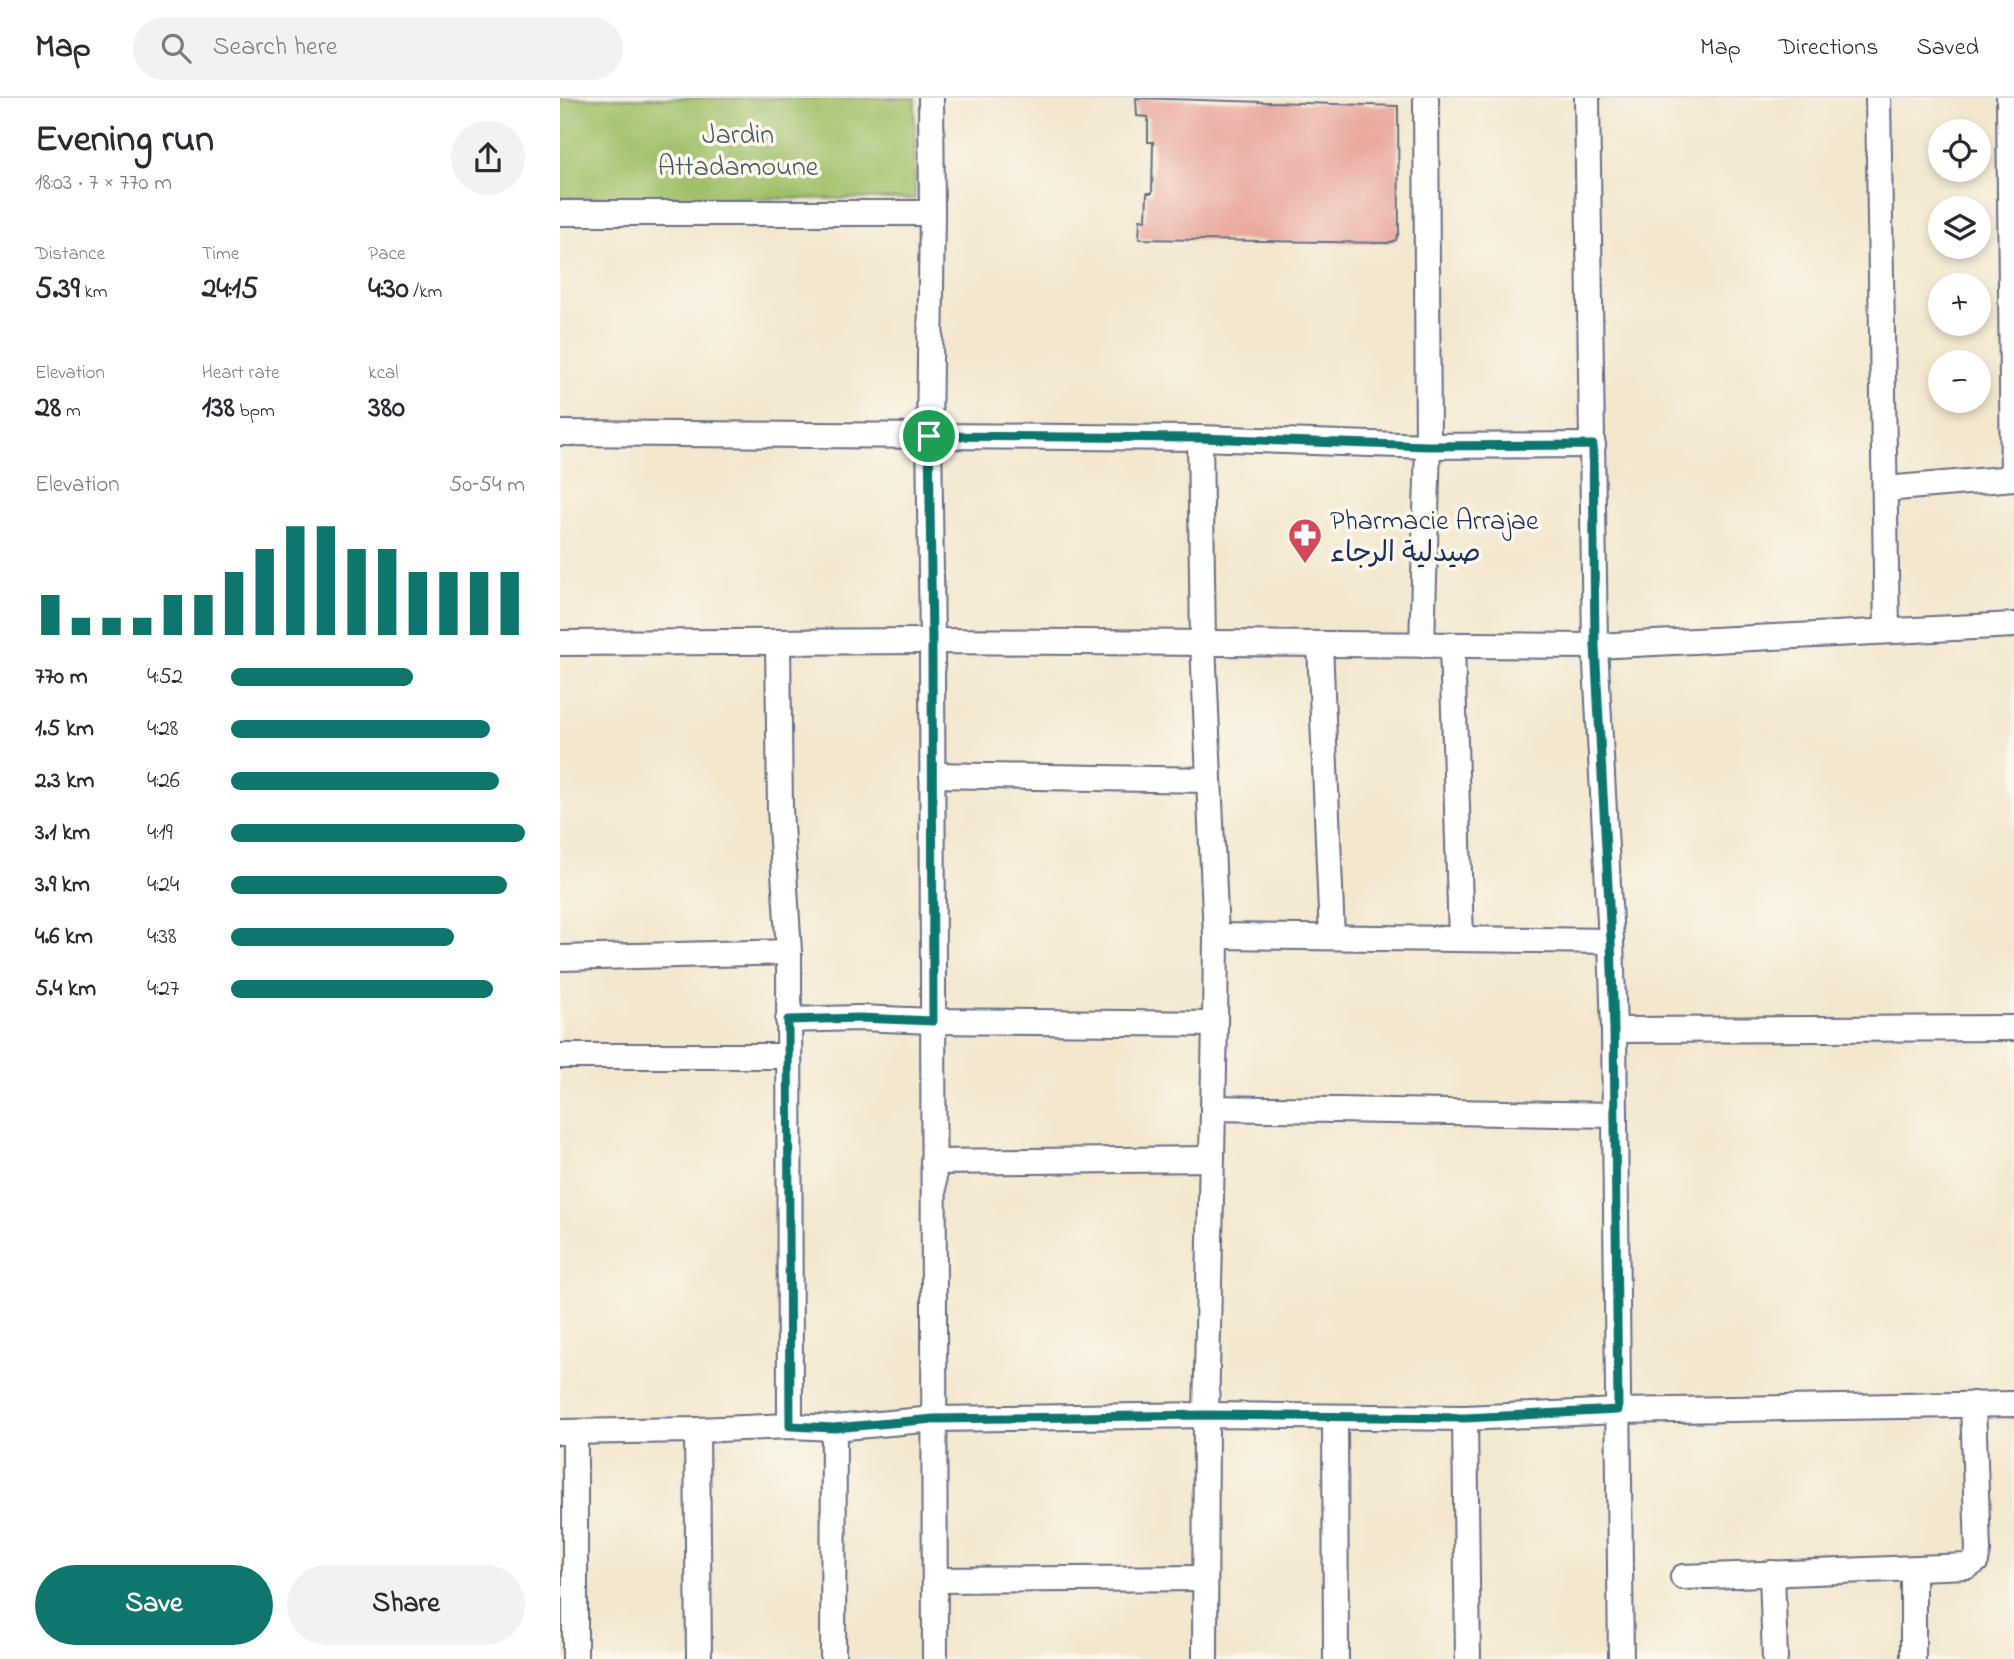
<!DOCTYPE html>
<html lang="en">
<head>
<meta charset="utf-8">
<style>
  body { margin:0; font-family:"Indie Flower","Playpen Sans Arabic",sans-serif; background:#f2f2f3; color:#2b2b33; height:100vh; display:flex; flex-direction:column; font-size:26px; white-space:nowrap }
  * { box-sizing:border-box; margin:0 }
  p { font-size:23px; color:#7c7c81 }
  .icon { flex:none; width:38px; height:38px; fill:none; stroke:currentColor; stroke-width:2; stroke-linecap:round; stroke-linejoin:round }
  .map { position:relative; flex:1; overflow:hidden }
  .panel { display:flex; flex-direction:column; background:#fff; width:560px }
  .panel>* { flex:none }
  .controls { position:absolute; left:1368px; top:21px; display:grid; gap:14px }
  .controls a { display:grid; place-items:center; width:63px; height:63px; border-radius:50%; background:#fff; box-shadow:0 4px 10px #0003; font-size:35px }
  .pin { position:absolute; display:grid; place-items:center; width:60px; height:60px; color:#fff; margin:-30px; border:4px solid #fff; border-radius:50%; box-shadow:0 2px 7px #0007 }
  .round { display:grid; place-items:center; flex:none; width:74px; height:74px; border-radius:37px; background:#f2f2f3 }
  .head { display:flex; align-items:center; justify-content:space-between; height:119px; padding:0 35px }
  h1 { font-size:38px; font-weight:700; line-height:52px }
  .figures { display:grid; grid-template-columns:repeat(3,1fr); gap:10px; height:119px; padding:7px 35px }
  .figures div { display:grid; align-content:center }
  .figures b { font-size:30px; font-weight:700 }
  .figures small { font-size:19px; font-weight:400 }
  .figures p { font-size:19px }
  .chart { height:196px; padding:14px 35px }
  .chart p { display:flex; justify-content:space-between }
  .chart svg { width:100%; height:126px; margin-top:7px; stroke:#0f766e; stroke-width:6 }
  .cta { display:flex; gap:14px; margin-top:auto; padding:14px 35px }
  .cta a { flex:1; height:80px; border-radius:42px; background:#0f766e; color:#fff; font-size:28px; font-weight:700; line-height:80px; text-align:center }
  .cta a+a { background:#f2f2f3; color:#2b2b33 }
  ul { padding:0 35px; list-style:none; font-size:23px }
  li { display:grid; grid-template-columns:112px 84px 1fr; align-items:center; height:52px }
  li i { height:18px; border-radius:9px; background:#0f766e }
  header { display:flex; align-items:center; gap:42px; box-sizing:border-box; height:98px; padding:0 35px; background:#fff; border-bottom:2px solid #e1e1e2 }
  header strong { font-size:33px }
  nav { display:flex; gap:38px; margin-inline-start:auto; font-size:24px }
  .search { width:490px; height:63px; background:#f2f2f3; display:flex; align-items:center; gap:18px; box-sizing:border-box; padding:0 24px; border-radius:38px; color:#7c7c81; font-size:26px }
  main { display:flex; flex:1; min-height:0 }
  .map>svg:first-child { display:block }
  .green { fill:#9fbf67; stroke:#5d7762; stroke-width:2 }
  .building { fill:#e9a79e }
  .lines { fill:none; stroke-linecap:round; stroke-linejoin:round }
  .minor-casing { stroke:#676f85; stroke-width:28 }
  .minor { stroke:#fff; stroke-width:24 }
  .route-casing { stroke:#fff; stroke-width:14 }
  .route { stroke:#0f766e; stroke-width:9 }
  .labels { text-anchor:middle; stroke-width:7; stroke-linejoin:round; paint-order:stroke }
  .park-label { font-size:28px; fill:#435a61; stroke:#fbf7ec }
  .poi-label { font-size:28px; fill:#1b2f5e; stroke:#fbf7ec; text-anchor:start }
</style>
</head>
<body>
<header>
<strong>Map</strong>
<div class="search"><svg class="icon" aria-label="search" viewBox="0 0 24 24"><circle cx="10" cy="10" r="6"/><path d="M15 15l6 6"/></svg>Search here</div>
<nav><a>Map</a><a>Directions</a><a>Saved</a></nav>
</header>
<main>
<section class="panel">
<div class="head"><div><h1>Evening run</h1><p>18:03 · 7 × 770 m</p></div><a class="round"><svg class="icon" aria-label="share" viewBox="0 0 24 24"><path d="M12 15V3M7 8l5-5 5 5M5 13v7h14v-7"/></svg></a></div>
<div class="figures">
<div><p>Distance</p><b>5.39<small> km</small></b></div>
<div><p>Time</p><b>24:15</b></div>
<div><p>Pace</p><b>4:30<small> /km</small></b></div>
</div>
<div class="figures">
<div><p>Elevation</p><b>28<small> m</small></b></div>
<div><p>Heart rate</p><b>138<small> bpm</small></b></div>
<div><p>kcal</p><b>380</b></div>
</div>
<div class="chart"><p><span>Elevation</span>50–54 m</p>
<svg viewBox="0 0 160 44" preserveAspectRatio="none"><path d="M5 44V30M15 44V38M25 44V38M35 44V38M45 44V30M55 44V30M65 44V22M75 44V14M85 44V6M95 44V6M105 44V14M115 44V14M125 44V22M135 44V22M145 44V22M155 44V22"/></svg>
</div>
<ul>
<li><b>770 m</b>4:52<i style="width:62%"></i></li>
<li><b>1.5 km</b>4:28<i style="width:88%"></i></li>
<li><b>2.3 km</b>4:26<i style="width:91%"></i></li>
<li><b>3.1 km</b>4:19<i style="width:100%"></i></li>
<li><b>3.9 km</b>4:24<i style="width:94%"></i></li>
<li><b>4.6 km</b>4:38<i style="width:76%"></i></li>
<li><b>5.4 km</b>4:27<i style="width:89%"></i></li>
</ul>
<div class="cta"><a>Save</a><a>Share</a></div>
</section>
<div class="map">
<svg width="1454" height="1561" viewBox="0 0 1454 1561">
  <rect width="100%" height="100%" fill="#fbf7ec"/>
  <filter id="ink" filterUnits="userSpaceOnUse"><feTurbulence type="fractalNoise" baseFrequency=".0143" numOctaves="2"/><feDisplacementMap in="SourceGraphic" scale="14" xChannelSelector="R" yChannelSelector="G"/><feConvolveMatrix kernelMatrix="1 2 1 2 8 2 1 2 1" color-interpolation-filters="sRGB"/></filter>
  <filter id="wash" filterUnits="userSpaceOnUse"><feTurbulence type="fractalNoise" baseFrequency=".00686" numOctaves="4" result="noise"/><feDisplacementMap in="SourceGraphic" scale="28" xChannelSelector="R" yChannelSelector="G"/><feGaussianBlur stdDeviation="1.57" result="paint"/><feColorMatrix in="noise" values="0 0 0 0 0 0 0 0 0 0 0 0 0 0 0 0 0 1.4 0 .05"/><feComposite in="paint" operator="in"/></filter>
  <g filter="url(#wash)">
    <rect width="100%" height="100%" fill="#f3e7ce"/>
    <path class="green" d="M0,0H355V101L0,100Z"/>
    <g id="blocks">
      <path class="building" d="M576,0L838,8L839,134L836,142L828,145L579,141L580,121L586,122L587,95H592L593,44H588V19L577,18Z"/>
    </g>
  </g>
  <g filter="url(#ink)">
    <use href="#blocks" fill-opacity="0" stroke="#676f85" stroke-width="2"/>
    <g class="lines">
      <g class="minor-casing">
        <g id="minor">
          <path d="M371,0L372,115L369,338L372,543L375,1561"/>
          <path d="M1027,0L1035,548L1051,843L1054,932L1061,1561"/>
          <path d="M1318,0L1327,533"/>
          <path d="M1449,0L1453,380"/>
          <path d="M0,115H372"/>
          <path d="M0,335L640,340L868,348L1033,347"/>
          <path d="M640,340L643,545L656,838L655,926L646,1317L645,1561"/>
          <path d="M1325,391L1454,380"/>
          <path d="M0,545L372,543L1035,548L1454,527"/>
          <path d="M218,545L220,711L229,854L230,1328"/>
          <path d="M760,546L772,839"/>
          <path d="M862,547L868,348L866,0"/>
          <path d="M892,547L901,841"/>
          <path d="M372,677L648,682"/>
          <path d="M656,838L1051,843"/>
          <path d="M0,860L229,854"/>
          <path d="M228,922L299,920L373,923L655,926"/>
          <path d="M1054,932L1454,930"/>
          <path d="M0,958H228"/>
          <path d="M653,1010L1055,1017"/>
          <path d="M373,1064L652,1061"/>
          <path d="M775,1319L776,1561"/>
          <path d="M905,1320L908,1561"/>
          <path d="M137,1332L139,1561"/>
          <path d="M0,1334L137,1332L230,1328L274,1330L375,1321L646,1317L905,1320L1058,1313L1454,1306"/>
          <path d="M1212,1475L1215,1561"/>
          <path d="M1123,1479L1408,1468L1416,1463L1418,1453L1413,1306"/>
          <path d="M375,1482L645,1480"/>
          <path d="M15,1561V1334"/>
          <path d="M273,1561L274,1330"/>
          <path d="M1353,1561V1471"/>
        </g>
      </g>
      <use href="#minor" class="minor"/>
    </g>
  </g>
  <g class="lines" filter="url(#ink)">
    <g class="route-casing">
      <path id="route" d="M369,338L640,340L868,348L1033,347L1035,548L1051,843L1054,932L1058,1312L905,1320L646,1317L374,1321L274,1330L230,1328L228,922L299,920L373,923L372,543Z"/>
    </g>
    <use href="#route" class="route"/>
  </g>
  <defs>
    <g id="pharmacy-pin" transform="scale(1.75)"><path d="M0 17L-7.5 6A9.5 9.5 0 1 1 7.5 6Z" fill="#d1495b" stroke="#fbf7ec"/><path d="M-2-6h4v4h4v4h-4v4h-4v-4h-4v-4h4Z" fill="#fff"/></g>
  </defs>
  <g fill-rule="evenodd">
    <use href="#pharmacy-pin" x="745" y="437"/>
  </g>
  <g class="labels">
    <g class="park-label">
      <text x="178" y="45">Jardin<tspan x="178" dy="32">Attadamoune</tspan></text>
    </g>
    <g class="poi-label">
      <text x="770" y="431">Pharmacie Arrajae<tspan x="770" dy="32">صيدلية الرجاء</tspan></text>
    </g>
  </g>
</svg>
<div class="controls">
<a><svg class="icon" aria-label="locate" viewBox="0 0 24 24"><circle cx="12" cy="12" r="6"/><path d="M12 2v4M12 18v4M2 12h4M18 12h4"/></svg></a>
<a><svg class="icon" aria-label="layers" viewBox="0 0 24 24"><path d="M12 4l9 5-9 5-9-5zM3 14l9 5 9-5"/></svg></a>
<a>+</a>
<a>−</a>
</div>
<div class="pin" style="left:369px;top:338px;background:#1e9e55"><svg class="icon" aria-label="arrive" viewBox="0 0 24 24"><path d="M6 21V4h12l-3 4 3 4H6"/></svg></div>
</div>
</main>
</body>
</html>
